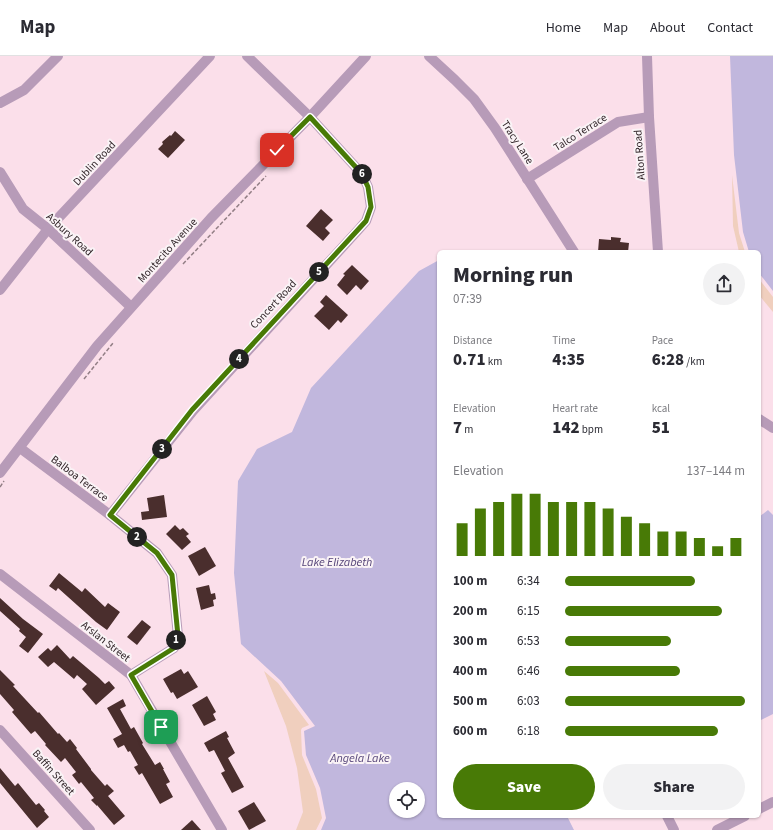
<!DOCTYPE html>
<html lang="en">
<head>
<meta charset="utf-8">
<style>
  body { margin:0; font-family:"Source Sans 3",sans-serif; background:#f2f2f3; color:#2b2b33; height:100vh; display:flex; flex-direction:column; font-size:15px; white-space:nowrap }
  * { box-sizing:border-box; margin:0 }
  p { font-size:13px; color:#7c7c81 }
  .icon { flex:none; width:22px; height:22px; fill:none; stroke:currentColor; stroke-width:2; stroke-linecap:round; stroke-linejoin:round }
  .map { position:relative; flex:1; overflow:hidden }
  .panel { position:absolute; left:437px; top:194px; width:324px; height:568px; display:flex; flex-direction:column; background:#fff; border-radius:6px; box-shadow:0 1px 3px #0004 }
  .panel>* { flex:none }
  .tools { position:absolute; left:389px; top:726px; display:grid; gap:8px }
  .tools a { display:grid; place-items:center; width:36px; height:36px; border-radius:50%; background:#fff; box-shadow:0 1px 3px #0004; font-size:20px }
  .pin { position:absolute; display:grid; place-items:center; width:34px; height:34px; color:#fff; margin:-17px; border-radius:8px; box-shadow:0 2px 6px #0006 }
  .km { position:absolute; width:20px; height:20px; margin:-10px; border-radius:50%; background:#222; color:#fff; font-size:11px; line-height:20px; text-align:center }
  .round { display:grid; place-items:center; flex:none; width:42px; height:42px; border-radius:21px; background:#f2f2f3 }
  .overview { display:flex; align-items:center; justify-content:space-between; height:68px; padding:0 16px }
  h1 { font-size:22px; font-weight:800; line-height:30px }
  .figures { display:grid; grid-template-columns:repeat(3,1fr); gap:6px; height:68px; padding:4px 16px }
  .figures div { display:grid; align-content:center }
  .figures b { font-size:17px; font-weight:800 }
  .figures small { font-size:11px; font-weight:400 }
  .figures p { font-size:11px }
  .chart { height:112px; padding:8px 16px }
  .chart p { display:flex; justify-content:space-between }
  .chart svg { width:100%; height:72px; margin-top:4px; stroke:#487a06; stroke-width:6 }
  .cta { display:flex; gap:8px; margin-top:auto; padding:8px 16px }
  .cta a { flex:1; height:46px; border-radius:24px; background:#487a06; color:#fff; font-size:16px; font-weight:800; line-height:46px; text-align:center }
  .cta a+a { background:#f2f2f3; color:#2b2b33 }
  ul { padding:0 16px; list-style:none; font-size:13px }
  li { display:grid; grid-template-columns:64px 48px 1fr; align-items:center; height:30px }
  li i { height:10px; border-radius:5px; background:#487a06 }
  header { display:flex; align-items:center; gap:24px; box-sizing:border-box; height:56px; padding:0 20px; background:#fff; border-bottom:1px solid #e1e1e2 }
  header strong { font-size:19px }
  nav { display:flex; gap:22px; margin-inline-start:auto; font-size:14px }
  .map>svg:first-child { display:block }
  .green { fill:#f0cfbe }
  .water { fill:#c1b7dd; fill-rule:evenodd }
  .building { fill:#4a2e2d }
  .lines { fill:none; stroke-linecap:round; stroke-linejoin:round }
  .path { stroke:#927e85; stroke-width:1.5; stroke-dasharray:4 2; stroke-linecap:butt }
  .minor { stroke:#b79bb8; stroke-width:10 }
  .route-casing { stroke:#fff; stroke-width:8 }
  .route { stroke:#487a06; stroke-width:5 }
  .labels { text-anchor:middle; stroke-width:4; stroke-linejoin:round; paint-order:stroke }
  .street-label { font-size:11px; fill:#2a1e22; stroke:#faf3f6 }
  .water-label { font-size:12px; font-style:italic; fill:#57467a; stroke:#faf3f6 }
</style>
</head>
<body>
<header>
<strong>Map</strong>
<nav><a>Home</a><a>Map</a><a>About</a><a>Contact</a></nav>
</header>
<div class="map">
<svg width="773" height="774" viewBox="0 0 773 774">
  <rect width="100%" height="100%" fill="#fbdfea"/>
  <g class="green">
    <path d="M732,119L739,177L745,196H739L733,170Z"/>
    <path d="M759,223L773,241V256L759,239Z"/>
    <path d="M264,615L278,627L309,669L302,672L301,674L302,699L316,733L322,762L316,774H296L303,756L297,712L286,670Z"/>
  </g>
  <g class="water">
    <path d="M730,0H773V235L759,217V196H749L743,176L734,99Z"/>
    <path d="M439,204V760H567L574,774H321L326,762L320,732L306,699L304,675L315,670L281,625L241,588L234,517L238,425L257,393L292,376L311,332L419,215ZM396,733H418V755H396Z"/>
    <path d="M768,454L773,459V658L759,665V461Z"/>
  </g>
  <g class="building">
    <path d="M175,75L185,84L168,102L158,93L163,88L162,86L170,79L171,80Z"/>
    <path d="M321,153L333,164L325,172L330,177L323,185L306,170Z"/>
    <path d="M611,181L621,182L620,186L629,187L628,196H598L599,183L611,184Z"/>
    <path d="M352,209L369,225L361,234L356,229L347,239L337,229L345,219L343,218Z"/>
    <path d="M326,239L348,259L341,267L338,264L329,274L314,260L324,250L320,246Z"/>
    <path d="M164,439L167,461L142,464L141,456L149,455L147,442Z"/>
    <path d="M175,469L180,474L183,472L189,478L186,480L191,486L182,494L166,478Z"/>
    <path d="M205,491L216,510L199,520L188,500Z"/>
    <path d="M59,517L82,536L85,532L105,551L108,547L120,556L107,574L96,566L58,532L56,535L49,530Z"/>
    <path d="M209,529L211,538L215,537L216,543L213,544L214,550L201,554L196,532Z"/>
    <path d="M0,542L23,563L43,578L28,597L19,590L26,581L19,575L20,573L0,555Z"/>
    <path d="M142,564L151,571L137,589L127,581Z"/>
    <path d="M57,589L70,603L73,600L99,622L105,628L109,625L115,632L96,649L82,633L87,628L77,619L74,623L54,606L48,611L38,601L48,592L51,595Z"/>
    <path d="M181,613L184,618L188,615L198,631L177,643L173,636L171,637L163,623Z"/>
    <path d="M0,614L15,629L13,630L38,657L39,656L58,678L59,677L67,686L70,683L77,692L76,693L91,713V714L105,730L107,728L114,735L108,740L125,760L114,769L97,749V750L91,744L94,742L81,726L79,728L72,719L76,716L65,702L61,706L45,689L46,688L35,675L31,678L12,656L14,654L0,638Z"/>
    <path d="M207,640L216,656L213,658L216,664L204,670L192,649Z"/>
    <path d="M123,643L126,650L120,653L131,673L134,671L143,687L142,688L155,709L160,706L164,713H163L170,726L166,728L173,741L160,748L142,717L139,719L134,711L138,709L130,695L128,696L124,689L118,692L113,683L122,678L107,652Z"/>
    <path d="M226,675L229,681L227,682L235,697L228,702L244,731L232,737L221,717L225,715L214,694L209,696L204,687Z"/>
    <path d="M0,712L15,730L18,727L36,749L39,747L45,754L44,755L49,761L37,772L0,727Z"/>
    <path d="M254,746L266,765L249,774L238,755Z"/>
    <path d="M192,764L201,774H181Z"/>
  </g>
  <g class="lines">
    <g class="path">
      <path d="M183,208L266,120"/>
      <path d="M84,323L113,287"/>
      <path d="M0,431L4,425"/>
    </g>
    <g class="minor">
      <path d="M429,0L455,24L474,43L495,72L574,196"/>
      <path d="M647,0L649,61L658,196"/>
      <path d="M0,47L24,34L58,0"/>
      <path d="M0,116L23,153L48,173L131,251"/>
      <path d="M527,123L618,66L649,61"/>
      <path d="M0,234L48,173L210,0"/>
      <path d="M759,363L773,372"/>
      <path d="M20,392L110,459L157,497L172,519L178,580L174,592L131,619"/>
      <path d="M0,417L97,290L211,162L310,61L366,0"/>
      <path d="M110,459L193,355L359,173L366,165L371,151L368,131L362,118L310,61L247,0"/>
      <path d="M0,518L131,619L222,774"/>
      <path d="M0,674L90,774"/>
      <path d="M759,753L773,746"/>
      <path d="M667,760L674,774"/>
      <path d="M717,774L745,760"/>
    </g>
  </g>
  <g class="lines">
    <g class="route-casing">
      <path id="route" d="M161,671L131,619L174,592L178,580L172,519L157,497L110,459L192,354L366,165L371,151L368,131L362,118L310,61L277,94"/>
    </g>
    <use href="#route" class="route"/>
  </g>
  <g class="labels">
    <g class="street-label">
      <text transform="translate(580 76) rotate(-32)" y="4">Talco Terrace</text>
      <text transform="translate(518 86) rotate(57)" y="4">Tracy Lane</text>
      <text transform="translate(639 99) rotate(-94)" y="4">Alton Road</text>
      <text transform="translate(94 107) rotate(-47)" y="4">Dublin Road</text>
      <text transform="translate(70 178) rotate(42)" y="4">Asbury Road</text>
      <text transform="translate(167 194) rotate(-48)" y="4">Montecito Avenue</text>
      <text transform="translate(273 248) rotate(-47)" y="4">Concert Road</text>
      <text transform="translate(80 422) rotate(37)" y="4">Balboa Terrace</text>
      <text transform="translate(106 585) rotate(38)" y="4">Arslan Street</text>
      <text transform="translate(54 716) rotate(48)" y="4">Baffin Street</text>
    </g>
    <g class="water-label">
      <text x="337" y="510">Lake Elizabeth</text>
      <text x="360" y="706">Angela Lake</text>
    </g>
  </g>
</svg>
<div class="tools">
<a><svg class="icon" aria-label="locate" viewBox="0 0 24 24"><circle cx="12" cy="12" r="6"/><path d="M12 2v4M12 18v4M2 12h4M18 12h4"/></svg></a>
</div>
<div class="pin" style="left:161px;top:671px;background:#1e9e55"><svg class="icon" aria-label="arrive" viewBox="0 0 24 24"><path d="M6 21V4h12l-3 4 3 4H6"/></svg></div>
<div class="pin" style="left:277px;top:94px;background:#d93025"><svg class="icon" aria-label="check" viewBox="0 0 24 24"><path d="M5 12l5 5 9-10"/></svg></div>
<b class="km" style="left:176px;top:584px">1</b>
<b class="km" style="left:137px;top:481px">2</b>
<b class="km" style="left:162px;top:393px">3</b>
<b class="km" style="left:239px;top:303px">4</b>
<b class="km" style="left:319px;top:216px">5</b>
<b class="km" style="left:362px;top:118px">6</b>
<section class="panel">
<div class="overview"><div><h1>Morning run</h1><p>07:39</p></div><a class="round"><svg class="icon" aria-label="share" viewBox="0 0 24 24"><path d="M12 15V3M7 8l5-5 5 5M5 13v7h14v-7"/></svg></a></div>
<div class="figures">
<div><p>Distance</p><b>0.71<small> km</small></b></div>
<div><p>Time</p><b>4:35</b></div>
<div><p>Pace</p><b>6:28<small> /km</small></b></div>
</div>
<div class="figures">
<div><p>Elevation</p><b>7<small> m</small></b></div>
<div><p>Heart rate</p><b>142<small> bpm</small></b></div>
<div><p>kcal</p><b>51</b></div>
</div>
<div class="chart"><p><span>Elevation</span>137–144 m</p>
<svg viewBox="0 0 160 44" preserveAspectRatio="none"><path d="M5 44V24M15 44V15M25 44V11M35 44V6M45 44V6M55 44V11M65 44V11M75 44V11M85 44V15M95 44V20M105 44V24M115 44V29M125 44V29M135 44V33M145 44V38M155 44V33"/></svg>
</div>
<ul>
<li><b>100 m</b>6:34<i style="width:72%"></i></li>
<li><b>200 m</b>6:15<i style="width:87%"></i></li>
<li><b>300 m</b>6:53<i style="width:59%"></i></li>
<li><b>400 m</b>6:46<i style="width:64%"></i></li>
<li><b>500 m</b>6:03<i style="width:100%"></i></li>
<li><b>600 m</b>6:18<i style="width:85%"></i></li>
</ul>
<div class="cta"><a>Save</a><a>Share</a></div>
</section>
</div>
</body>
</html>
